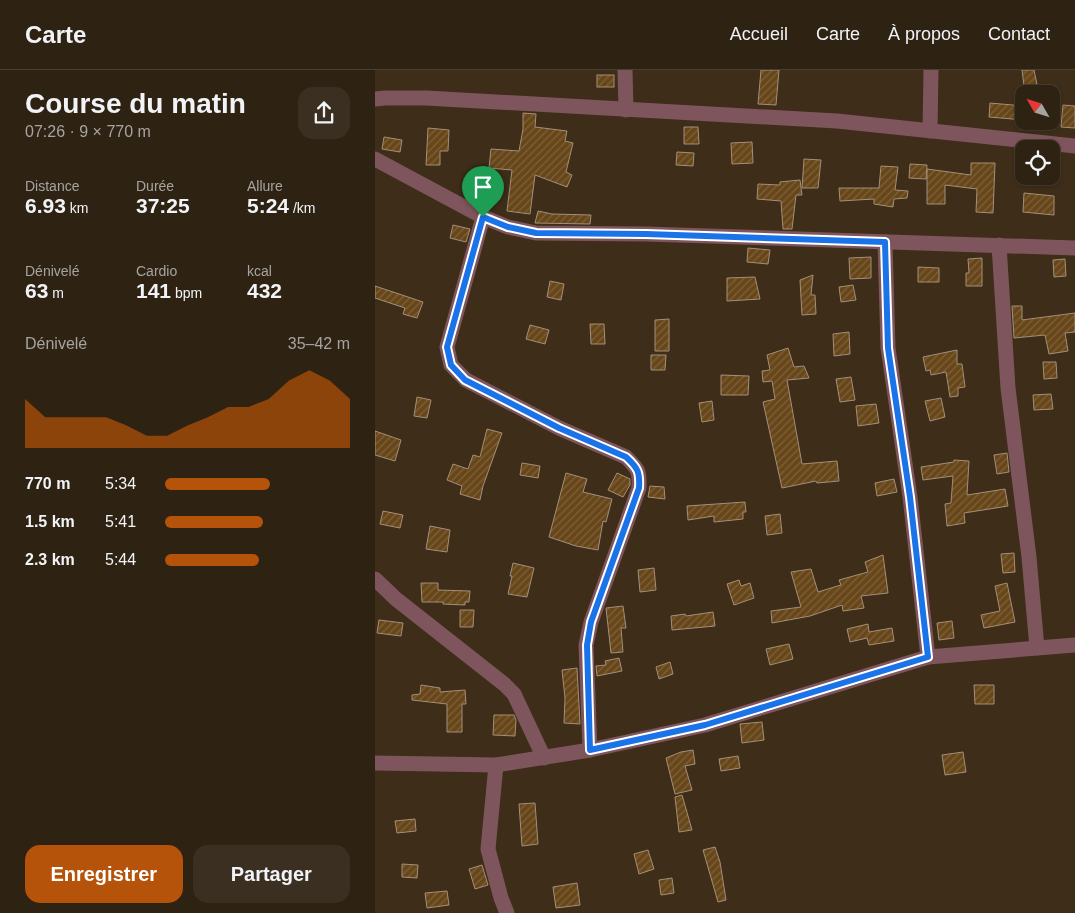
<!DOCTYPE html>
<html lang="fr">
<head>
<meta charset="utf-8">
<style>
  body { margin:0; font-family:Helvetica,sans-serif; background:#3a2f21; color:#f1f3f6; height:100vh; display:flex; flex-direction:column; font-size:19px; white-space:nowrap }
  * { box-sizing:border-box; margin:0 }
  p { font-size:16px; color:#a7a4a0 }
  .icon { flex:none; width:28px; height:28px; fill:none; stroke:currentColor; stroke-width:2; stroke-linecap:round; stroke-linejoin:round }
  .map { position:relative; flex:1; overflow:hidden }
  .drawer { display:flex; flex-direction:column; background:#2e2213; width:375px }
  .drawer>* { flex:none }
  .needle { width:32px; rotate:309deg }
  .tools { position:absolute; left:640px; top:15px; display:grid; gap:10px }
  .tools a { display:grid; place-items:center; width:45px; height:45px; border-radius:10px; background:#2e2213; box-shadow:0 1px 4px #0004,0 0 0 1px #493f33; font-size:25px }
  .pin { position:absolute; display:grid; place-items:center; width:42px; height:42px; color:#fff; margin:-51px -21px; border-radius:50% 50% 50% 0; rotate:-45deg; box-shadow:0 0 5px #0007 }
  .pin .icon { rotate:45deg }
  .round { display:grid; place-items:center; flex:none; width:52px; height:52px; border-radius:15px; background:#3a2f21 }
  .overview { display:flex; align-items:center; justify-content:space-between; height:85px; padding:0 25px }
  h1 { font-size:28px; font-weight:800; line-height:38px }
  .stats { display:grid; grid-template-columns:repeat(3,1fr); gap:8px; height:85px; padding:5px 25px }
  .stats div { display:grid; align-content:center }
  .stats b { font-size:21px; font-weight:800 }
  .stats small { font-size:14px; font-weight:400 }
  .stats p { font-size:14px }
  .chart { height:140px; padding:10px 25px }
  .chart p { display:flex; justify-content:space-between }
  .chart svg { width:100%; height:90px; margin-top:5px; fill:#b45309; opacity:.7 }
  .cta { display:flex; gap:10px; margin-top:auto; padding:10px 25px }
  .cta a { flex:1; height:58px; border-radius:15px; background:#b45309; color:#fff; font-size:20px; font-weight:800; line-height:58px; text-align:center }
  .cta a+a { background:#3a2f21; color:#f1f3f6 }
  ul { padding:0 25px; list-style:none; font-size:16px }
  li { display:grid; grid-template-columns:80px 60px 1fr; align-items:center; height:38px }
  li i { height:12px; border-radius:6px; background:#b45309 }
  header { display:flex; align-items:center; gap:30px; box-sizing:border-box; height:70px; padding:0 25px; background:#2e2213; border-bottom:1px solid #493f33 }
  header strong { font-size:24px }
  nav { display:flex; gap:28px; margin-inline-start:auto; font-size:18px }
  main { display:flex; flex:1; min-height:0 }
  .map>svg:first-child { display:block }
  .building { fill:url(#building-hatch); stroke:#a48f79 }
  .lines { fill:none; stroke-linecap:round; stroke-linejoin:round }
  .minor { stroke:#7e555c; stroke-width:15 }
  .route-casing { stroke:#fff; stroke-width:10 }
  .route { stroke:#1a73e8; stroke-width:6 }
</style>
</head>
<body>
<header>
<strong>Carte</strong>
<nav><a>Accueil</a><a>Carte</a><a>À propos</a><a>Contact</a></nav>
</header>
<main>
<section class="drawer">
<div class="overview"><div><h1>Course du matin</h1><p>07:26 · 9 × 770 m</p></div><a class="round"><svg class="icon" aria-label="share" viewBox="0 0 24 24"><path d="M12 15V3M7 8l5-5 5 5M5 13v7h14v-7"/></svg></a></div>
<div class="stats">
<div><p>Distance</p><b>6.93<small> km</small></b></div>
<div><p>Durée</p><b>37:25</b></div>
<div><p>Allure</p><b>5:24<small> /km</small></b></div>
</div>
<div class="stats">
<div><p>Dénivelé</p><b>63<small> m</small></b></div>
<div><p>Cardio</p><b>141<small> bpm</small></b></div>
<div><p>kcal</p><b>432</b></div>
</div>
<div class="chart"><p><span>Dénivelé</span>35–42 m</p>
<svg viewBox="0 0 160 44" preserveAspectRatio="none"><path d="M0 44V20L10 29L20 29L30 29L40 29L50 33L60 38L70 38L80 33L90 29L100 24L110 24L120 20L130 11L140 6L150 11L160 20V44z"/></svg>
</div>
<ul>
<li><b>770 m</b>5:34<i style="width:57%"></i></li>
<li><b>1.5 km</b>5:41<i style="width:53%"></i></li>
<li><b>2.3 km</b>5:44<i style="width:51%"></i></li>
</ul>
<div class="cta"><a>Enregistrer</a><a>Partager</a></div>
</section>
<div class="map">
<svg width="700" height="843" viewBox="0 0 700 843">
  <defs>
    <pattern id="building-hatch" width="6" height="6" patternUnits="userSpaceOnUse" patternTransform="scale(1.25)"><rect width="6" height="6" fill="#67461a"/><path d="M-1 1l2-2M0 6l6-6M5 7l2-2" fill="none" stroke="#7e613b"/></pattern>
  </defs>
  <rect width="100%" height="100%" fill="#3d2d19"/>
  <g class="building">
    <path d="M386,0H404L401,35L383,34Z"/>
    <path d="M647,0H659L664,24H650Z"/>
    <rect x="222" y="5" width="17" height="12"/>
    <path d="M615,33L649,36V50L614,47Z"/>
    <path d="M688,35L700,36V58L686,57Z"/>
    <path d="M148,43L161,44L160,57L192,61L190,71L198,73L191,102L197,105L192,117L160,105L155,144L132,141L137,100L114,98L116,79L144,81L148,59Z"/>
    <path d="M309,57H323L324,74H309Z"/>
    <path d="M53,58L74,60L73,81H65V95H51Z"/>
    <path d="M9,67L27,70L25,82L7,79Z"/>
    <path d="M377,72L378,93L357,94L356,73Z"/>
    <path d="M302,82L319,83L318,96L301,95Z"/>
    <path d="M429,89L446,90L443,118H427Z"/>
    <path d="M596,93H620L618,143L601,142L602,119L570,115V134H552V99L596,105Z"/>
    <path d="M535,94L552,95L551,109L534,108Z"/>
    <path d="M506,96L523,97L520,120L533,121L532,128L519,129L518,137L499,134V129L465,131L464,118H504Z"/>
    <path d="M425,110L427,125H421L417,159H408L406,131L382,129L383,114L405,115V112Z"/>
    <path d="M649,123L679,126V145L648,142Z"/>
    <path d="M163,141L177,144L216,145L215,154L160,153Z"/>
    <path d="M78,155L95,159L91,172L75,168Z"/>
    <path d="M373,178L395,180L393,194L372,192Z"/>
    <path d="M496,187V208L475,209L474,188Z"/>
    <path d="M607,188V216H591V203H594L593,189Z"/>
    <path d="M690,189L691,206L679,207L678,190Z"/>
    <path d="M543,197L564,198V212H543Z"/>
    <path d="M438,205L436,225H440L441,244L427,245L425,210Z"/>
    <path d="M380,207L385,229L352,231V208Z"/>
    <path d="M175,211L189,214L186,230L172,227Z"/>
    <path d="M478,215L481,230L466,232L464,217Z"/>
    <path d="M0,216L48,232L42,248L28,244L30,238L0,228Z"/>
    <path d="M637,236H647V250L700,243V262L690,263L693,281L674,284L670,265L639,268Z"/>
    <path d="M294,249V281H280V250Z"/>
    <path d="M215,254H229L230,274H216Z"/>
    <path d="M155,255L174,260L170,274L151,269Z"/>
    <path d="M474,262L475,284L459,286L458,264Z"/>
    <path d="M413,278L419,297L429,296L434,308L412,310L427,394L462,391L464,411L442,413L441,411L407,418L388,332L400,329L397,311L388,312L387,301L395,300L392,285Z"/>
    <path d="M582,280V294H587L590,317L583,318V326L575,327L571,302L556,305L555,300L551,301L548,287Z"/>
    <path d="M276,285H291L290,300H276Z"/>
    <path d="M668,292H681L682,308L669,309Z"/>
    <path d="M346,305L374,306L373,325H346Z"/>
    <path d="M476,307L480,330L465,332L461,309Z"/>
    <path d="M676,324L678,339L659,340L658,325Z"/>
    <path d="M42,327L56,330L52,348L39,346Z"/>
    <path d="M566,328L570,347L555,351L550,331Z"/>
    <path d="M337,331L339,350L327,352L324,333Z"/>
    <path d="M501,334L504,353L483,356L481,336Z"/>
    <path d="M112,359L127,363L108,416L105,430L85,424L87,416L72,410L78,394L93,399L98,385L105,387Z"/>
    <path d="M0,361L26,370L20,391L0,385Z"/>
    <path d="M632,383L634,402L622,404L619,385Z"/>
    <path d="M579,390L594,391L592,425L630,419L633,436L589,443L590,453L572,456L570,434L576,433L578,406L548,410L546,397L579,392Z"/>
    <path d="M147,393L165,396L163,408L145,405Z"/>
    <path d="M191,403L212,409L208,422L237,429L231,452L228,451L223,480L201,476L174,467Z"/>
    <path d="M242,403L255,409V415L248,427L233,420Z"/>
    <path d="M519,409L522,422L502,426L500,413Z"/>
    <path d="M275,416L289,417L290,429L273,427Z"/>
    <path d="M370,432L371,442H368V449L339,452V446L313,450L312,436Z"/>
    <path d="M8,441L28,445L25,458L5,454Z"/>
    <path d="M405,444L407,463L392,465L390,446Z"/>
    <path d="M55,456L75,460L72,482L51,479Z"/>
    <path d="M639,483L640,502L628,503L626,484Z"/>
    <path d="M508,485L513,523L486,526L489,538L468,541L467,535L435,546L397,553L396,541L426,537L416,502L436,499L443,522L466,515L464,510L493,502L490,492Z"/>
    <path d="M138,493L159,498L152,527L133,524L137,506H135Z"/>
    <path d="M279,498L281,520L265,522L263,500Z"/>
    <path d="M364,510L366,516L375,513L379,528L359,535L352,514Z"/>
    <path d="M46,513H63V520L95,521L94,532H90V535L68,534V532H47Z"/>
    <path d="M632,513L640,552L609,558L606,545L625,541L620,516Z"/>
    <path d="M248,536L251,558H246L248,582L236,583L231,538Z"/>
    <path d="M85,540H99L98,557H85Z"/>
    <path d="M338,542L340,556L297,560L296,546L310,544L311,546Z"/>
    <path d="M4,550L28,553L26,566L2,563Z"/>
    <path d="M577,551L579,568L564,570L562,553Z"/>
    <path d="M493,554L494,562L517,558L519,571L494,575L492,568L475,572L472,559Z"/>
    <path d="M414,574L418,589L395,595L391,579Z"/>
    <path d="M244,588L247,601L222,606L221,596L231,595L230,591Z"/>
    <path d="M295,592L298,604L284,609L281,597Z"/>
    <path d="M202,598L205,654L189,653L190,628L187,600Z"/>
    <path d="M46,615L65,618V622L90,620L91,634H87V662H72V634L37,630V625L45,624Z"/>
    <path d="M599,615H619V634H600Z"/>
    <path d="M119,645H139L141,650L140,666L118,665Z"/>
    <path d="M387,652L389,670L367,673L365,654Z"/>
    <path d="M318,680L320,694L310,696L317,720L300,724L291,688L306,682Z"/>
    <path d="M588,682L591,702L570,705L567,685Z"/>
    <path d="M363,686L365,698L346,701L344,689Z"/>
    <path d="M307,725L317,760L304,762L300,727Z"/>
    <path d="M160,733L163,774L147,776L144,734Z"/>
    <path d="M40,749L41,761L22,763L20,751Z"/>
    <path d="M340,777L345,792L351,830L343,832L328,780Z"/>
    <path d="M273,780L279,799L264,804L259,784Z"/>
    <path d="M27,794L43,795L42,808L27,807Z"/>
    <path d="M107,795L113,815L100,819L94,799Z"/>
    <path d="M297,808L299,823L286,825L284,810Z"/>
    <path d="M202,813L205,835L181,838L178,817Z"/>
    <path d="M72,821L74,835L52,838L50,823Z"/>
  </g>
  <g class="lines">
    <g class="minor">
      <path d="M250,0L251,40"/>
      <path d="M0,29L10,28H51L462,51L700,76"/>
      <path d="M555,61L556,0"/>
      <path d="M0,89L108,147L133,157L161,163L271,164L700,178"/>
      <path d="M108,147L72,277L76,295L91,310L184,358L251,387C263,399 265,401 264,418L216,552L211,575L215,680"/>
      <path d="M510,172L513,278L535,427L553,587"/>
      <path d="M624,175L633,318L654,487L662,578"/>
      <path d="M0,509L21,529L129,614L139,624L169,688"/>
      <path d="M0,693L121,695L215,680L330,655L553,587L700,575"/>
      <path d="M121,695L113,779L126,828L132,843"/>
    </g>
  </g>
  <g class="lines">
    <g class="route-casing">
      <path id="route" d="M108,147L133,157L161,163L271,164L510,172L513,278L535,427L553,587L330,655L215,680L212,575L216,552L264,418C265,402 263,398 251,387L184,358L90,310L76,295L72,277Z"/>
    </g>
    <use href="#route" class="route"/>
  </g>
</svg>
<div class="tools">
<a><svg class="needle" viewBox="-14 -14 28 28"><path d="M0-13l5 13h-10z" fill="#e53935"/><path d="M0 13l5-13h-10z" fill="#a7a4a0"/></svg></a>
<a><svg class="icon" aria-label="locate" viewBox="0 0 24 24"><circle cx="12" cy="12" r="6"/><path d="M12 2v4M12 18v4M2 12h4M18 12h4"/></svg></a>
</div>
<div class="pin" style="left:108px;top:147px;background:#1e9e55"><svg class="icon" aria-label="arrive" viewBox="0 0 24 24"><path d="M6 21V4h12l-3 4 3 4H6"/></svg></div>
</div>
</main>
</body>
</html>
